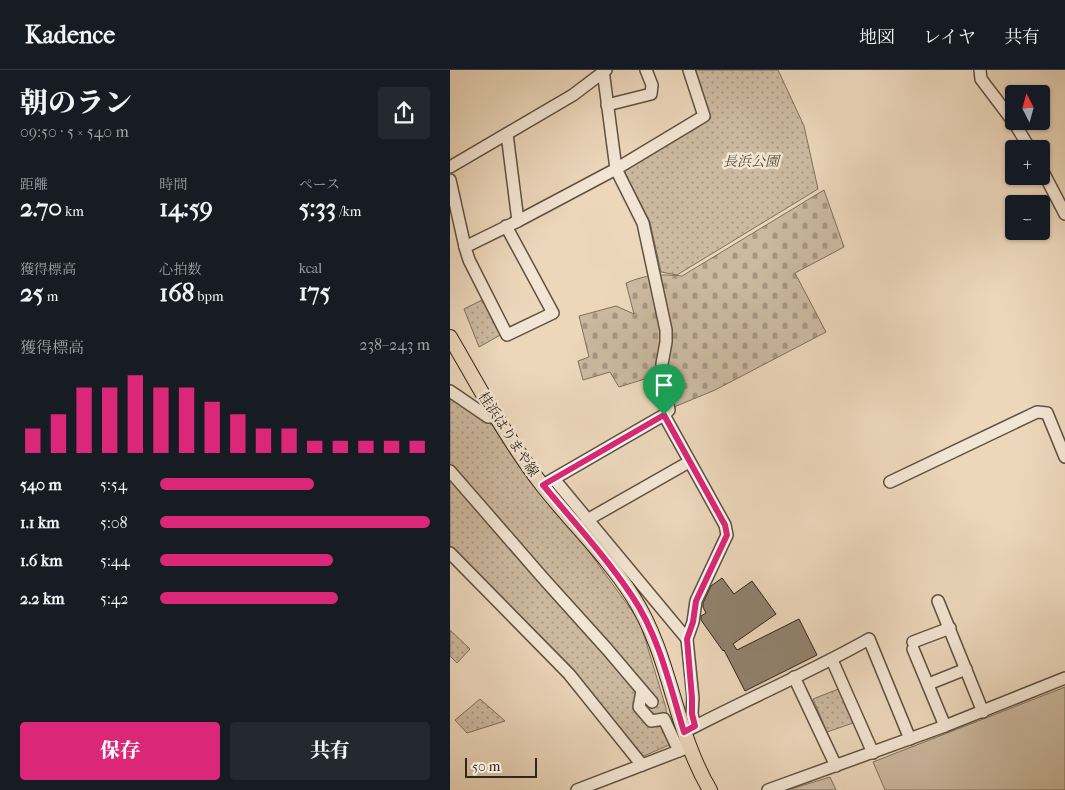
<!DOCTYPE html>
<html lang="ja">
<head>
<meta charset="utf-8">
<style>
  body { margin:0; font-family:"IM FELL French Canon","Noto Serif JP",serif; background:#242831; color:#f1f3f6; height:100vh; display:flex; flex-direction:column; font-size:19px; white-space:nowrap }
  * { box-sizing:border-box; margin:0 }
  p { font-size:16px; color:#9ea1a6 }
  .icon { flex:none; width:28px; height:28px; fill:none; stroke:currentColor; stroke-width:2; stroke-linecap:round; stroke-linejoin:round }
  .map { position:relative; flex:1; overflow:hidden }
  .side { display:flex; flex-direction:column; background:#171b24; width:450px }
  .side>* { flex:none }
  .needle { width:32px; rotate:354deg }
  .controls { position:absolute; left:555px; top:15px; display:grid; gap:10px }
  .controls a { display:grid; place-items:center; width:45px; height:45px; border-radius:5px; background:#171b24; box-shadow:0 1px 4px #0004; font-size:25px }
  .scale { position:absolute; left:15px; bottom:12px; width:72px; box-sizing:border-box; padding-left:5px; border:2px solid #30261c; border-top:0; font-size:14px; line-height:18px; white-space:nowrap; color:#30261c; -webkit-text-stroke:4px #f3e5d3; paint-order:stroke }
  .pin { position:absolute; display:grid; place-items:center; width:42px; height:42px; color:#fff; margin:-51px -21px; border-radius:50% 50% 50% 0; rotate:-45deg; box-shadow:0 0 5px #0007 }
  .pin .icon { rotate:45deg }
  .round { display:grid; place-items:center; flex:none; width:52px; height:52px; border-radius:5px; background:#242831 }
  .overview { display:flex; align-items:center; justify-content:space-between; height:85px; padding:0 20px }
  h1 { font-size:28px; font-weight:800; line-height:38px }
  .figures { display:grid; grid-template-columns:repeat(3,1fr); gap:8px; height:85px; padding:5px 20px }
  .figures div { display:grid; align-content:center }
  .figures b { font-size:25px; font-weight:800 }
  .figures small { font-size:14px; font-weight:400 }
  .figures p { font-size:14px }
  .chart { height:140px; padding:10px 20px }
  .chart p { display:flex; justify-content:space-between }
  .chart svg { width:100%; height:90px; margin-top:5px; stroke:#db2777; stroke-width:6 }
  .cta { display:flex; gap:10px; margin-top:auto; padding:10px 20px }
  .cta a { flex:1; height:58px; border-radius:5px; background:#db2777; color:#fff; font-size:20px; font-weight:800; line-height:58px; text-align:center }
  .cta a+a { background:#242831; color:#f1f3f6 }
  ul { padding:0 20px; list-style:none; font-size:16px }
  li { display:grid; grid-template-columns:80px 60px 1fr; align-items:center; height:38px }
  li i { height:12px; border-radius:6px; background:#db2777 }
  header { display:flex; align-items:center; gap:30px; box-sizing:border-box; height:70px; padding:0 25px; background:#171b24; border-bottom:1px solid #363941 }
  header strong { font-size:24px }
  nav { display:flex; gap:28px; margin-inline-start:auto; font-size:18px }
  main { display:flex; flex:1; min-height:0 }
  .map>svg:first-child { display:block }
  .grass { fill:#ccb9a0; stroke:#7e705e }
  .cemetery { fill:url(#cemetery-stones); stroke:#7e705e }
  .park { fill:url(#park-dots); stroke:#7e705e }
  .building { fill:#92826f; stroke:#30261c }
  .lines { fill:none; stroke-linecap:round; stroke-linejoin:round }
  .minor-casing { stroke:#5f5244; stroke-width:14 }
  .major-casing { stroke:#30261c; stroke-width:16 }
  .minor { stroke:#f3e5d3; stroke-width:11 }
  .major { stroke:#ecd7bb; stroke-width:14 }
  .route-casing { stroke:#fff; stroke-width:10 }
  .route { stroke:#db2777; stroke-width:6 }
  .labels { text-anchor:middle; stroke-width:5; stroke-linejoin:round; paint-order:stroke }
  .park-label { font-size:14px; font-style:italic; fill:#574b3d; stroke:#f3e5d3 }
  .street-label { font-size:14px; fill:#30261c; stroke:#f3e5d3 }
</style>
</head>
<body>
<header>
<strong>Kadence</strong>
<nav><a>地図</a><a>レイヤ</a><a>共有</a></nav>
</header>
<main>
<section class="side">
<div class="overview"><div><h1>朝のラン</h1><p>09:50 · 5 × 540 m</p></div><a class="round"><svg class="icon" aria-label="share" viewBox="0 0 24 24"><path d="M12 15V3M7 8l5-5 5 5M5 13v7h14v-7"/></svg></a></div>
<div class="figures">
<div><p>距離</p><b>2.70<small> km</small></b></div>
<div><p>時間</p><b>14:59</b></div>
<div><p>ペース</p><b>5:33<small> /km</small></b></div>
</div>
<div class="figures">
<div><p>獲得標高</p><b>25<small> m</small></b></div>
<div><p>心拍数</p><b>168<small> bpm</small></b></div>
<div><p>kcal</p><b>175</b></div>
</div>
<div class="chart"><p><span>獲得標高</span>238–243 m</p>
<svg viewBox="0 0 160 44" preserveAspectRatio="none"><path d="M5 44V32M15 44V25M25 44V12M35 44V12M45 44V6M55 44V12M65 44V12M75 44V19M85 44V25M95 44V32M105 44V32M115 44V38M125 44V38M135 44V38M145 44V38M155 44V38"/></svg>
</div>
<ul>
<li><b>540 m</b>5:54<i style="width:57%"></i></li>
<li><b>1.1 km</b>5:08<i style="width:100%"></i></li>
<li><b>1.6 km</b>5:44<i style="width:64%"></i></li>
<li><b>2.2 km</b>5:42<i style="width:66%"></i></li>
</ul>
<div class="cta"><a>保存</a><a>共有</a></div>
</section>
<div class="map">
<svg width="615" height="720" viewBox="0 0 615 720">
  <defs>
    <pattern id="cemetery-stones" width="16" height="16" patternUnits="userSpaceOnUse" patternTransform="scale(1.25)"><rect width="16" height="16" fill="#ccb9a0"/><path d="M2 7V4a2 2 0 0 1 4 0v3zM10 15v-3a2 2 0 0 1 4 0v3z" fill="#a69682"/></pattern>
    <pattern id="park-dots" width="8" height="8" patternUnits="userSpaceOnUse" patternTransform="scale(1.25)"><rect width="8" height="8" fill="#ccb9a0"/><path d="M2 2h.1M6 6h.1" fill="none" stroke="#a69682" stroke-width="1.8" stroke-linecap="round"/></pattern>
  </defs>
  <rect width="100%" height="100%" fill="#ecd7bb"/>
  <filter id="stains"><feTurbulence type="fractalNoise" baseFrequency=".004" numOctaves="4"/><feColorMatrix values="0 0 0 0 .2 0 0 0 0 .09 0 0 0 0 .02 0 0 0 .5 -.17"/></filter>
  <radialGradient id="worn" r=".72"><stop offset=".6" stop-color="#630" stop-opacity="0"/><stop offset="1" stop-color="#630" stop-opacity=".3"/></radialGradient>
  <g class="grass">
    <path d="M615,617V720H435L423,692Z"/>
    <path d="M380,707L386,720H338Z"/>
  </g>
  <path class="cemetery" d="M374,120L394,177L345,203L376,262L265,320L224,337L201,307L169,317L160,302L133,310L128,291L139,287L129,246L166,236L184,244L176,213C198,204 209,204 232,206Z"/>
  <g class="park">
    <path d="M244,0H328L354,56L368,119L227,205L211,202L200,152L173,99L260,49Z"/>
    <path d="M32,230L52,264L29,277L14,239Z"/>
    <path d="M0,326L43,356L79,409L132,472L190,552L216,638L219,675L187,689L0,478Z"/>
    <path d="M0,560L20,579L7,593L0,586Z"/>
    <path d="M391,618L406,652L377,662L363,629Z"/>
    <path d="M30,629L55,651L17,663L5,650Z"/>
  </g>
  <path class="building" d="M272,508L284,524L302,511L326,544L283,574L287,580L349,549L367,585L295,621L274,580L273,581L251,550V546L256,543L253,537V533L261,516Z"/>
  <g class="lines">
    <g class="minor-casing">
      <g id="minor">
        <path d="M530,0L531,9L565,54L580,79"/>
        <path d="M157,35L201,24L202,15L196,0"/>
        <path d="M57,64L68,151"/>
        <path d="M0,97L123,25L156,0"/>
        <path d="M591,98L615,144"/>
        <path d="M0,110L15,177"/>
        <path d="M56,156L103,243L57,265L19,190L15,177L68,151L166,99L254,46L239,0"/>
        <path d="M0,321L38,347H46"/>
        <path d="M214,345L275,455L277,465L246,531L243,552L237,569L243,628L242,644L245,656"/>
        <path d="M0,401L93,508L157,579L202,632"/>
        <path d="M104,409L237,569"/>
        <path d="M440,412L587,342L597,343L615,387"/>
        <path d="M93,415L214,345L219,340L212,294L216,272V260L193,153L166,99L153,0"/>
        <path d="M137,450L239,392"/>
        <path d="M0,483L119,604L192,695"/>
        <path d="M488,531L533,642"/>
        <path d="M463,572L500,558"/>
        <path d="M463,579L495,656"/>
        <path d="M382,590L423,683"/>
        <path d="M344,607L386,696"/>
        <path d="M481,613L516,599"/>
        <path d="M192,621L189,637L201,651L214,649L229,681"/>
        <path d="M240,659C299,628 361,602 419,569L460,669"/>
        <path d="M127,720L239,677"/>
        <path d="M318,720L495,656L615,608"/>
      </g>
    </g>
    <g class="major-casing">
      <path id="major" d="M0,267C29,317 56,368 92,415C121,452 157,486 183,527C221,586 224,660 260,720"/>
    </g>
    <use href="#minor" class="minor"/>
    <use href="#major" class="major"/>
  </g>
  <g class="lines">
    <g class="route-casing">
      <path id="route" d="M214,345L275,455L277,465L246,531L243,552L237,569L242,628V644L245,656L234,662C220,616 209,566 182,526C156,487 123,451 93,415Z"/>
    </g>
    <use href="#route" class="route"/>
  </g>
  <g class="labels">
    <g class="park-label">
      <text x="301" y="96">長浜公園</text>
    </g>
    <g class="street-label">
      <text transform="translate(59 364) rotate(57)" y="5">桂浜はりまや線</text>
    </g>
  </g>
  <rect width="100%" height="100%" filter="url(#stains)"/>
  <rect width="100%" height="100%" fill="url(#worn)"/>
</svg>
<div class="controls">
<a><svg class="needle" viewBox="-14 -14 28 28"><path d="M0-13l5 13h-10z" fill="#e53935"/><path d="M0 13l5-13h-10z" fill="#9ea1a6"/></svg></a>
<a>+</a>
<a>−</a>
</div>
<div class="scale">50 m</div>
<div class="pin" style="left:214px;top:345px;background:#1e9e55"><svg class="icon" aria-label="arrive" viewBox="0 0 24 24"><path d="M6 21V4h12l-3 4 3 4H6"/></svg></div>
</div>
</main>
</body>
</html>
